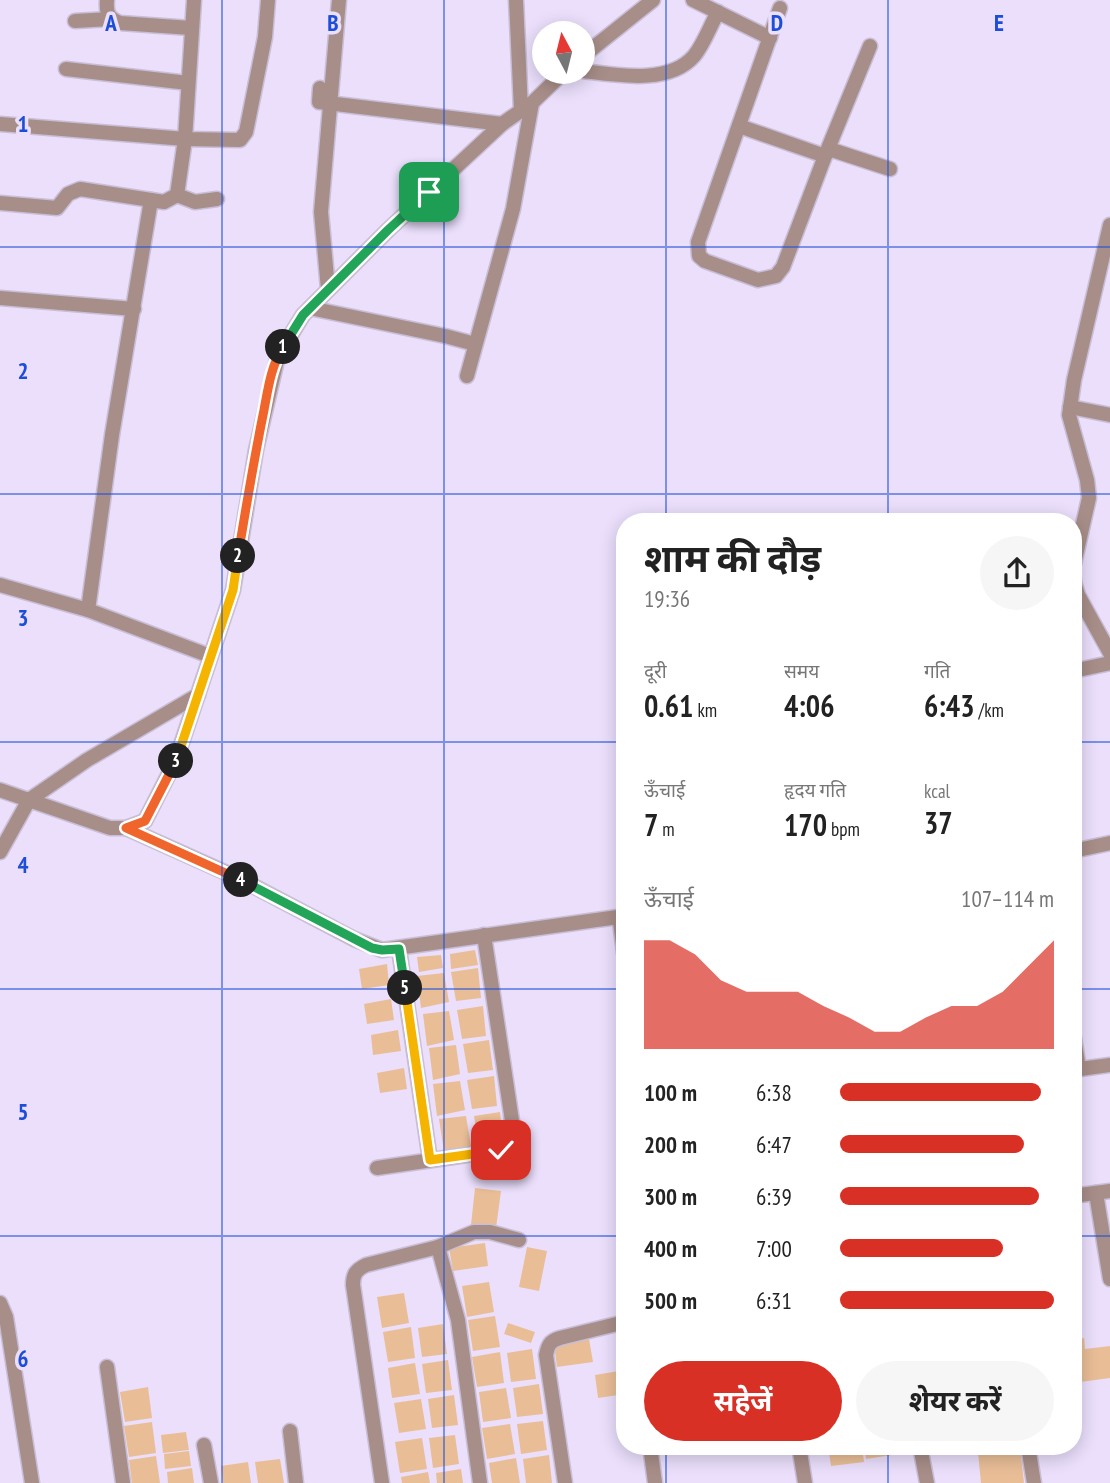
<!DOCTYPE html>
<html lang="hi">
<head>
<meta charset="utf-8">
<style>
  body { margin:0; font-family:"PT Sans Narrow","Noto Sans Devanagari",sans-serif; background:#f6f6f6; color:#222; height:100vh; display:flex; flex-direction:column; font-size:26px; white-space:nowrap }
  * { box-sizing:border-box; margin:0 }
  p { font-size:23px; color:#767676 }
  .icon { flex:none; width:38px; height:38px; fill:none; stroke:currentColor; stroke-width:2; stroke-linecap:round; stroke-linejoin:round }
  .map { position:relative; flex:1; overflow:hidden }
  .drawer { position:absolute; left:616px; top:513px; width:466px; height:942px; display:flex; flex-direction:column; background:#fff; border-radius:28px; box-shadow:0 4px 18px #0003 }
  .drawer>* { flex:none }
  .needle { width:46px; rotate:353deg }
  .fabs { position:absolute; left:532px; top:21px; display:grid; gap:14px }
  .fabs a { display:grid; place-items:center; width:63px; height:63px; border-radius:50%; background:#fff; box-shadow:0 4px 18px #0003; font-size:35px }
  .pin { position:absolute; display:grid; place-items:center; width:60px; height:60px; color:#fff; margin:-30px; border-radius:14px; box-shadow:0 4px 10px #0006 }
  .km { position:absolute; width:35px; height:35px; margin:-18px; border-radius:50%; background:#222; color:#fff; font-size:19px; line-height:35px; text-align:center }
  .round { display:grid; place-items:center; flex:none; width:74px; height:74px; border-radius:37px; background:#f6f6f6 }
  .summary { display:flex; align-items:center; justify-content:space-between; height:119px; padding:0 28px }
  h1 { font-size:38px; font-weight:700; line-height:52px }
  .metrics { display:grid; grid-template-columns:repeat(3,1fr); gap:10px; height:119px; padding:7px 28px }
  .metrics div { display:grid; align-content:center }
  .metrics b { font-size:30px; font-weight:700 }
  .metrics small { font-size:19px; font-weight:400 }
  .metrics p { font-size:19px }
  .chart { height:196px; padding:14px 28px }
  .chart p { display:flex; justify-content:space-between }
  .chart svg { width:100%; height:126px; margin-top:7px; fill:#d93025; opacity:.7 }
  .action { display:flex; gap:14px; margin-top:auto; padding:14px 28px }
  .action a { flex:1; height:80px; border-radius:42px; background:#d93025; color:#fff; font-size:28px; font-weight:700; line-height:80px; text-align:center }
  .action a+a { background:#f6f6f6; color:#222 }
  ul { padding:0 28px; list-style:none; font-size:23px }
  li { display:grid; grid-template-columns:112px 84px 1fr; align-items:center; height:52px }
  li i { height:18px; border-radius:9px; background:#d93025 }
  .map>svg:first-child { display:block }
  .building { fill:#e9be97 }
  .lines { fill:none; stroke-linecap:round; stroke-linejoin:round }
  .service-casing { stroke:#c8bed7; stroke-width:10 }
  .minor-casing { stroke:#c8bed7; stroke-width:17 }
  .service { stroke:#a88e89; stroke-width:7 }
  .minor { stroke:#a88e89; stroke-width:14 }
  .split-1-casing { stroke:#fff; stroke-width:14 }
  .split-2-casing { stroke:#fff; stroke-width:14 }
  .split-3-casing { stroke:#fff; stroke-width:14 }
  .split-4-casing { stroke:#fff; stroke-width:14 }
  .split-5-casing { stroke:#fff; stroke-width:14 }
  .split-6-casing { stroke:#fff; stroke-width:14 }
  .split-1 { stroke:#22a559; stroke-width:9 }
  .split-2 { stroke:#f0652b; stroke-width:9 }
  .split-3 { stroke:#f5b400; stroke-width:9 }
  .split-4 { stroke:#f0652b; stroke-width:9 }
  .split-5 { stroke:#22a559; stroke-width:9 }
  .split-6 { stroke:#f5b400; stroke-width:9 }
  .grid { fill:none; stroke:#1d4ed8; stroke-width:2; stroke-opacity:0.55 }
  .grid-label { font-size:23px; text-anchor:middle; font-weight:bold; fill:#1d4ed8; stroke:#ebdffc; stroke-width:7; stroke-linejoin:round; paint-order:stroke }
</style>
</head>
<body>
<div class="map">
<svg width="1110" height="1483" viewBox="0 0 1110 1483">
  <rect width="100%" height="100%" fill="#ebdffc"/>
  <g class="building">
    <path d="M475,950L478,965L451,969L450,954Z"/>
    <path d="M441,955L443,968L419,972L417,957Z"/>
    <path d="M387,964L389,985L362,989L359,969Z"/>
    <path d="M478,968L481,998L456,1001L451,972Z"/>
    <path d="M444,973L449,1002L421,1008L417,976Z"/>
    <path d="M391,999L394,1020L367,1024L364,1004Z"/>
    <path d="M483,1006L486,1036L462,1039L457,1010Z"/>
    <path d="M449,1011L454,1040L427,1046L423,1014Z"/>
    <path d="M398,1030L401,1051L373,1055L371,1035Z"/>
    <path d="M489,1040L493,1070L468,1073L463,1044Z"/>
    <path d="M456,1045L460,1074L433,1080L429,1048Z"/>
    <path d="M404,1068L407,1089L380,1093L377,1073Z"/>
    <path d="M494,1076L497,1106L472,1109L467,1080Z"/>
    <path d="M460,1081L465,1110L437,1116L433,1084Z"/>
    <path d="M500,1112L503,1142L479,1145L474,1116Z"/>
    <path d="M466,1116L471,1146L444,1152L439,1119Z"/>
    <path d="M475,1188L501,1191L496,1228L471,1225Z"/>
    <path d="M485,1243L488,1266L453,1271L449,1248Z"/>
    <path d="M527,1247L547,1251L539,1291L519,1287Z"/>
    <path d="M489,1282L494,1312L467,1317L462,1286Z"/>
    <path d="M404,1293L409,1323L382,1328L377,1297Z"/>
    <path d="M495,1316L500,1347L473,1351L468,1320Z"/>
    <path d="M508,1323L535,1332L531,1343L504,1334Z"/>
    <path d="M443,1324L447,1354L422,1357L418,1328Z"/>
    <path d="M411,1327L415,1358L388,1362L383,1332Z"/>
    <path d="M1084,1338L1085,1349L1110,1346V1378L1073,1383V1340Z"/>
    <path d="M589,1339L593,1362L557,1367L554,1344Z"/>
    <path d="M532,1349L536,1379L511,1382L507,1353Z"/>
    <path d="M500,1352L504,1383L477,1387L472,1357Z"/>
    <path d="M448,1360L452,1390L426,1393L422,1364Z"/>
    <path d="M415,1363L420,1394L392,1398L388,1368Z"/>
    <path d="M625,1370V1394L598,1398L595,1375Z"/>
    <path d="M539,1384L543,1414L517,1417L513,1388Z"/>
    <path d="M148,1387L152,1418L125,1422L120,1392Z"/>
    <path d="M506,1388L511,1418L483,1422L479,1392Z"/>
    <path d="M454,1395L458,1425L432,1428L428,1399Z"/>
    <path d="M421,1399L426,1429L399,1433L394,1403Z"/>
    <path d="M543,1421L547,1450L521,1454L517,1424Z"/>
    <path d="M152,1422L156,1453L129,1457L124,1426Z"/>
    <path d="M510,1424L515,1454L487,1459L482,1428Z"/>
    <path d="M186,1432L189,1450L163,1453L161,1435Z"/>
    <path d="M455,1435L459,1464L433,1468L429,1438Z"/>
    <path d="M422,1438L427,1469L400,1473L395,1442Z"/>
    <path d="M828,1446H862L864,1462L831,1466Z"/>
    <path d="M864,1446H904L905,1453L866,1459Z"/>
    <path d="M1020,1447L1024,1483H981L978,1452Z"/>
    <path d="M189,1451L191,1466L165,1469L164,1454Z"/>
    <path d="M549,1455L552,1483H526L523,1459Z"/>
    <path d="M156,1456L160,1483H132L129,1460Z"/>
    <path d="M516,1458L520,1483H492L489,1463Z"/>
    <path d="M280,1459L284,1483H258L255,1462Z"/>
    <path d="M248,1462L251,1483H223L221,1466Z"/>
    <path d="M192,1468L194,1483H168L167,1472Z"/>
    <path d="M461,1469L463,1483H437L436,1473Z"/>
    <path d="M428,1472L430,1483H402L401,1477Z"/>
  </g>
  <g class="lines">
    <g class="service-casing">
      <path id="service" d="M616,918L623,971"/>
    </g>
    <g class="minor-casing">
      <g id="minor">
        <path d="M107,0C106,13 108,18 120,23L191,28"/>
        <path d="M516,0L521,110"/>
        <path d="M693,0L770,38"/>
        <path d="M780,8L698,242L699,256L705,261L758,280L776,276L783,267L825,156L870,46"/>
        <path d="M75,21L111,19"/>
        <path d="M583,56L653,0"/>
        <path d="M66,69L188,83"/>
        <path d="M583,71C616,75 669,85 694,56C704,44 710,26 718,12"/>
        <path d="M320,88L319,102L502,124"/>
        <path d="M0,124L185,139L240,140L246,132L265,37L268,0"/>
        <path d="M739,126L825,156"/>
        <path d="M829,149L890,169"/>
        <path d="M177,195L195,202L217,199"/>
        <path d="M0,203L57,208L68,194L80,189L151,200"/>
        <path d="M1110,225L1074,380L1069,415L1087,480L1089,498L1073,568L1074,582L1078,595L1110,653"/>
        <path d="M328,289L321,212L339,0"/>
        <path d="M0,298L134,309"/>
        <path d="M310,308L445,336L475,344"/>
        <path d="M467,376L513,209L532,103"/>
        <path d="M1070,407L1110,415"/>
        <path d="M0,585L88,610L210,656"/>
        <path d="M88,610L112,435L151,200L164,202L177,195L185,139L194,0"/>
        <path d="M1073,671L1110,663"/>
        <path d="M0,790L110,828H126L145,821L176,760L233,590L256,450L278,356L303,315L388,230L502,124L532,103L564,72"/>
        <path d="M126,828L240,879L354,939L382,950L625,916"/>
        <path d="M1073,851L1110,843"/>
        <path d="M0,852L29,800L87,760L198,695"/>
        <path d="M399,949L430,1160"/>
        <path d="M1073,1032L1079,1069"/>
        <path d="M1073,1070L1110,1065"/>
        <path d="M377,1168L501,1150L511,1146L514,1134L484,935"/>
        <path d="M1096,1193L1110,1279"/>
        <path d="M1073,1196L1110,1191"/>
        <path d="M438,1247L458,1320L480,1483"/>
        <path d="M0,1303L6,1317L32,1483"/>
        <path d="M107,1367L123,1483"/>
        <path d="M290,1431L296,1483"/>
        <path d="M204,1445L211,1483"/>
        <path d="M650,1446L655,1483"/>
        <path d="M799,1446L805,1483"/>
        <path d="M920,1446L927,1483"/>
        <path d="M1028,1446L1034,1483"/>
        <path d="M382,1483L353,1285C353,1274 356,1270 366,1265L438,1247L474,1232H490L519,1240"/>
        <path d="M565,1483L546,1355C548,1345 550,1341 560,1338L625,1322"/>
      </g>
    </g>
    <use href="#service" class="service"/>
    <use href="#minor" class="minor"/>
  </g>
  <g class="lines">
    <g class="split-1-casing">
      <path id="split-1" d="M283,347L303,315L388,230L429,192"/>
    </g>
    <g class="split-2-casing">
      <path id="split-2" d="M238,556C246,507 254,459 264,410C268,389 271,366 283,347"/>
    </g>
    <g class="split-3-casing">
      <path id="split-3" d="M176,761L233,590L238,556"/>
    </g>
    <g class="split-4-casing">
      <path id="split-4" d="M176,761L145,821L126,828L241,880"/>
    </g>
    <g class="split-5-casing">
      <path id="split-5" d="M241,880L372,948L382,950L399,949L405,988"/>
    </g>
    <g class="split-6-casing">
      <path id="split-6" d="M405,988L430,1160L501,1150"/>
    </g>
    <use href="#split-1" class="split-1"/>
    <use href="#split-2" class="split-2"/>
    <use href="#split-3" class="split-3"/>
    <use href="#split-4" class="split-4"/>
    <use href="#split-5" class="split-5"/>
    <use href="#split-6" class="split-6"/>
  </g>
  <path class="grid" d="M222,0V1483M444,0V1483M666,0V522M888,0V522M0,247H1110M0,494H1110M0,742H625M1073,742H1110M0,989H625M1073,989H1110M0,1236H625M1073,1236H1110M666,1446V1483M888,1446V1483"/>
  <g class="grid-label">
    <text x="111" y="31">A</text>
    <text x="333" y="31">B</text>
    <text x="777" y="31">D</text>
    <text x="999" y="31">E</text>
    <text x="23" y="132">1</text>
    <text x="23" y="379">2</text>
    <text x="23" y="626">3</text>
    <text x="23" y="873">4</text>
    <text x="23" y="1120">5</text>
    <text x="23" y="1367">6</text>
  </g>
</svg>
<div class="fabs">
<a><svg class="needle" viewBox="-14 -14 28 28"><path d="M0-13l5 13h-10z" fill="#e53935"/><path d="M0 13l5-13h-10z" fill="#767676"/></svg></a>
</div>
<div class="pin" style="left:429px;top:192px;background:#1e9e55"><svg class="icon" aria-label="arrive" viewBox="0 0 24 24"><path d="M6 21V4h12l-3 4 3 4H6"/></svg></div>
<div class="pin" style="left:501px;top:1150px;background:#d93025"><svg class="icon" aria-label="check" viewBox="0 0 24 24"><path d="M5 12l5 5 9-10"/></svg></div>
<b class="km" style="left:283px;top:347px">1</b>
<b class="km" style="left:238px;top:556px">2</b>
<b class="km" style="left:176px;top:761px">3</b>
<b class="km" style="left:241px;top:880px">4</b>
<b class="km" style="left:405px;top:988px">5</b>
<section class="drawer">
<div class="summary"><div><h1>शाम की दौड़</h1><p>19:36</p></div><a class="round"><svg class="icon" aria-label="share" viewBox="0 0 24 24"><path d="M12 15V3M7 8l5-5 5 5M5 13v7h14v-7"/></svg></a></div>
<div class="metrics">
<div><p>दूरी</p><b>0.61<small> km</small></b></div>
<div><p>समय</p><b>4:06</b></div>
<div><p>गति</p><b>6:43<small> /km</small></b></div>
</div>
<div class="metrics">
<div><p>ऊँचाई</p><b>7<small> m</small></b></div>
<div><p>हृदय गति</p><b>170<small> bpm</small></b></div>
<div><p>kcal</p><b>37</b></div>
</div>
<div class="chart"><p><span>ऊँचाई</span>107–114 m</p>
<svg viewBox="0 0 160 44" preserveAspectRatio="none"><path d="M0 44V6L10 6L20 11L30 20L40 24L50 24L60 24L70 29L80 33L90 38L100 38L110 33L120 29L130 29L140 24L150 15L160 6V44z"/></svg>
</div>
<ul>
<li><b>100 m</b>6:38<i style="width:94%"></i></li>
<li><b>200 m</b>6:47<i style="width:86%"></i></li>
<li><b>300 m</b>6:39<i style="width:93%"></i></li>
<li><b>400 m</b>7:00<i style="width:76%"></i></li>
<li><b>500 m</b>6:31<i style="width:100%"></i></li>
</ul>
<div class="action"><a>सहेजें</a><a>शेयर करें</a></div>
</section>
</div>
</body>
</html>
